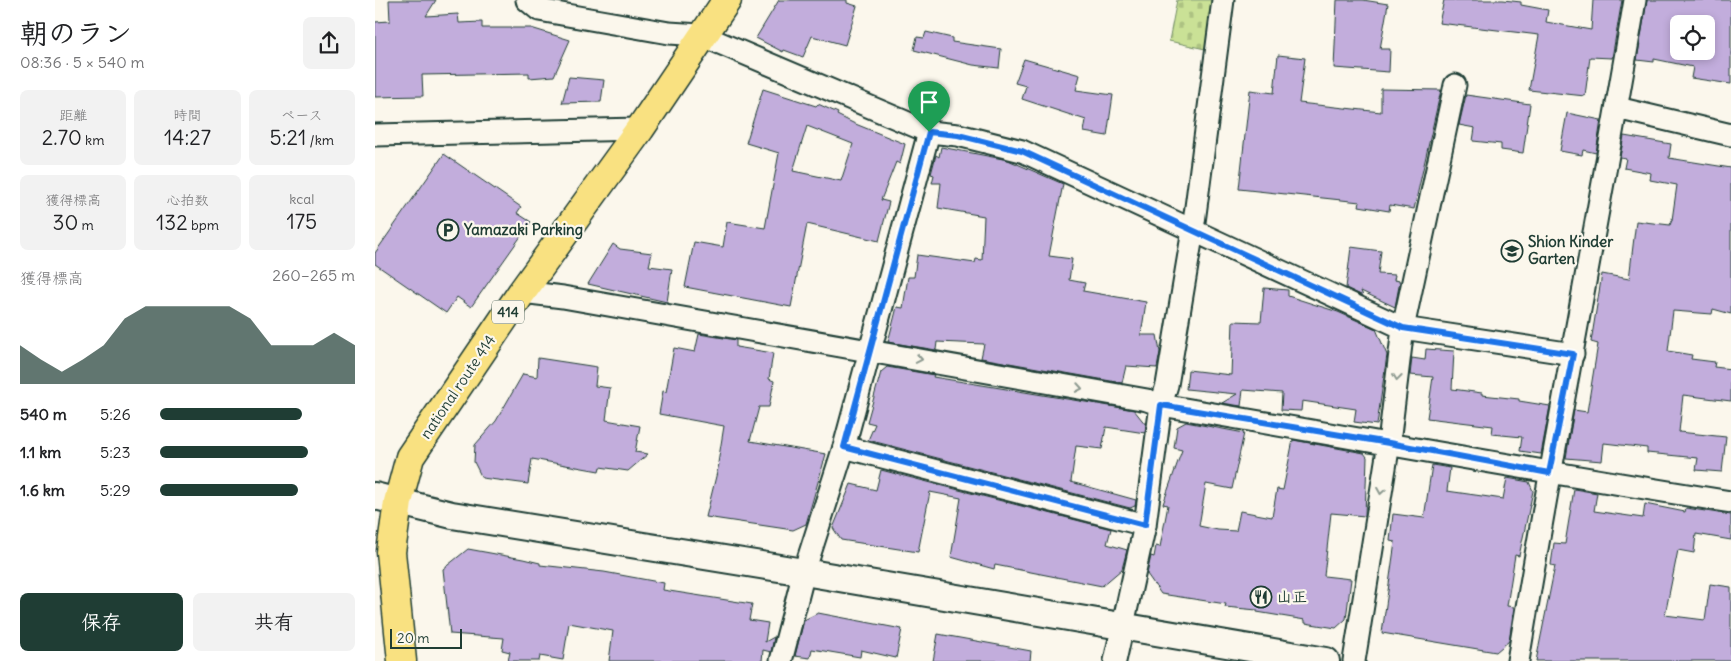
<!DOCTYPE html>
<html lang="ja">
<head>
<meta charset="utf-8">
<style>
  body { margin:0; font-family:Delius,"Klee One",sans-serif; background:#f2f2f2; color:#202124; height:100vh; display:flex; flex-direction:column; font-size:19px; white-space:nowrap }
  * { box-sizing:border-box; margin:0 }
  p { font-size:16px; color:#757577 }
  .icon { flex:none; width:28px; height:28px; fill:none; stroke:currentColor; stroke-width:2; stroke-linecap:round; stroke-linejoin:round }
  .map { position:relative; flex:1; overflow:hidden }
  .side { display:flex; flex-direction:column; background:#fff; width:375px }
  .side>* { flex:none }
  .fabs { position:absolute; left:1295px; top:15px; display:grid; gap:10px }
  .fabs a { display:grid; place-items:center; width:45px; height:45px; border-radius:8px; background:#fff; box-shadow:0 2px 8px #0003; font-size:25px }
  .scale { position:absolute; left:15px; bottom:12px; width:72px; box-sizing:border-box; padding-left:5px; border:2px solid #1f3d34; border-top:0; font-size:14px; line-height:18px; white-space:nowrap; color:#1f3d34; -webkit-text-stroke:4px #fbf7ec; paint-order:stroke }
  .pin { position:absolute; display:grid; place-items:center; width:42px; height:42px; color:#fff; margin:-51px -21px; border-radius:50% 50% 50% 0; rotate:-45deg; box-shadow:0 0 5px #0007 }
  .pin .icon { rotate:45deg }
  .round { display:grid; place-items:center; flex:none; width:52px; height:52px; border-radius:8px; background:#f2f2f2 }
  .headline { display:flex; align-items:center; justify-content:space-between; height:85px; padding:0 20px }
  h1 { font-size:28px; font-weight:600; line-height:38px }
  .stats { display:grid; grid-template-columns:repeat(3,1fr); gap:8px; height:85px; padding:5px 20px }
  .stats div { display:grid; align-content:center; border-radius:8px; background:#f2f2f2; text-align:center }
  .stats b { font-size:21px; font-weight:600 }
  .stats small { font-size:14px; font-weight:400 }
  .stats p { font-size:14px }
  .chart { height:140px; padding:10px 20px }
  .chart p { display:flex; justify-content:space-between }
  .chart svg { width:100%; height:90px; margin-top:5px; fill:#1f3d34; opacity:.7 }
  .action { display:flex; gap:10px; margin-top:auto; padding:10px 20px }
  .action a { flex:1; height:58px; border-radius:8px; background:#1f3d34; color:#fff; font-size:20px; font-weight:600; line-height:58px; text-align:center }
  .action a+a { background:#f2f2f2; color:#202124 }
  ul { padding:0 20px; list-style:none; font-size:16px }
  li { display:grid; grid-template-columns:80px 60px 1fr; align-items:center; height:38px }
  li i { height:12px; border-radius:6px; background:#1f3d34 }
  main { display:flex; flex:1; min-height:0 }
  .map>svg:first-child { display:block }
  .cemetery { fill:url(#cemetery-stones); stroke:#748f65 }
  .building { fill:#c2addc; stroke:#1f3d34; fill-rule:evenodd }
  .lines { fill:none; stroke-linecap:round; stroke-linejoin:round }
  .minor-casing { stroke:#1f3d34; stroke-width:25 }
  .tertiary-casing { stroke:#1f3d34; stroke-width:30 }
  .trunk-casing { stroke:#1f3d34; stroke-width:31 }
  .minor { stroke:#fbf7ec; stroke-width:21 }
  .tertiary { stroke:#fbf7ec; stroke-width:26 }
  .trunk { stroke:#f9e181; stroke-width:28 }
  .oneway { stroke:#8d9a90 }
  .route-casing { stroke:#fff; stroke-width:10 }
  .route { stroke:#1a73e8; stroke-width:6 }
  .labels { text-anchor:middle; stroke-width:4.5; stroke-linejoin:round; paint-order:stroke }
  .shield { fill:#fbf7ec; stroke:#61756b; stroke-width:1 }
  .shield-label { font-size:14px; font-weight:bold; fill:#1f3d34 }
  .poi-label { font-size:15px; font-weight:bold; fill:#1f3d34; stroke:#fbf7ec; text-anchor:start }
  .street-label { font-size:15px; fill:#1f3d34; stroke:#fbf7ec }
</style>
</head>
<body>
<main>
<section class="side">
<div class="headline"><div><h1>朝のラン</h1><p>08:36 · 5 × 540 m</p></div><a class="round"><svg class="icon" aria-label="share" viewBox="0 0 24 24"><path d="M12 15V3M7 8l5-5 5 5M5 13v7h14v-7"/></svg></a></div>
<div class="stats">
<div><p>距離</p><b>2.70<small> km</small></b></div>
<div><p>時間</p><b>14:27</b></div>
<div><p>ペース</p><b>5:21<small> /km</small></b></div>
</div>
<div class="stats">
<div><p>獲得標高</p><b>30<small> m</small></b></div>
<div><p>心拍数</p><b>132<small> bpm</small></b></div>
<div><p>kcal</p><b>175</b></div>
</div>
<div class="chart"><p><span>獲得標高</span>260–265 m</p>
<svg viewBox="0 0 160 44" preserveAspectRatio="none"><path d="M0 44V25L10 32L20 38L30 32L40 25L50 12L60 6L70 6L80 6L90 6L100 6L110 12L120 25L130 25L140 25L150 19L160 25V44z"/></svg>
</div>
<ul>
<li><b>540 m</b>5:26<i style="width:73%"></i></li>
<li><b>1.1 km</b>5:23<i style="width:76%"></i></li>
<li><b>1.6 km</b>5:29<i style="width:71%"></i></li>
</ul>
<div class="action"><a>保存</a><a>共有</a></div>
</section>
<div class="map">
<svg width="1356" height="661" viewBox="0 0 1356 661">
  <defs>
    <pattern id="cemetery-stones" width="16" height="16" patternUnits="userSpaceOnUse" patternTransform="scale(1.25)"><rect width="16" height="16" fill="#cae196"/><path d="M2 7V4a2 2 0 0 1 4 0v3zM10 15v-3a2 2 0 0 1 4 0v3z" fill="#adc282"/></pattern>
  </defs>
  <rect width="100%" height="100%" fill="#fbf7ec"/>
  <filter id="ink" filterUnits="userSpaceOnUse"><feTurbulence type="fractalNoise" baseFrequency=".02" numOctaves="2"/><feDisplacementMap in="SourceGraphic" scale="10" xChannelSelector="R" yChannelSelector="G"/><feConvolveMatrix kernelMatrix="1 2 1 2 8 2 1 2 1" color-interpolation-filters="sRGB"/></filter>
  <g filter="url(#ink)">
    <path class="cemetery" d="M802,0H840L830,49L794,41Z"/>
    <g class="building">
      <path d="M14,0H61L51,16L83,14L84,23L107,22V28H156L195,40L179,76L154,78V73L47,75L48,96L0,97V22L15,21Z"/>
      <path d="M404,0H472V3L482,6L470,45L437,36L428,57L409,50L408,52L381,38Z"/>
      <path d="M962,0H988L1013,4L1005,49H1015L1014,72L959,68Z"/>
      <path d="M1069,0H1128L1146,2V5L1173,10L1171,22L1216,30L1218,0H1247L1237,58L1215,57L1210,96L1154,90L1164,35L1064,23Z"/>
      <path d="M1272,0H1356V84L1316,78L1318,67L1279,59V62L1262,60ZM1304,24H1331V51H1304Z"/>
      <path d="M551,32L577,38V42L626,49L624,68L598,65L539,50L542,37L549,38Z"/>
      <path d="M903,55L930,58L924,103L1006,112V89L1066,90L1039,209L1015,205L1014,211L984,206L985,202L864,189L875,90L899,93Z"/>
      <path d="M649,59L705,75L701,90L738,95L732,136L709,132L711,120L647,99L651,86L640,83Z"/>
      <path d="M194,77L229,80L226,102L187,103Z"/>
      <path d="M388,89L441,106L443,104L463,113L462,115L478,123L530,144L525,164L521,162L506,200L514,202L504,241L432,224L416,307L310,287L319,242L348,247L352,222L390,228L404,153L371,143ZM432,126L478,144L466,181L418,171Z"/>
      <path d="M1091,95L1155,104L1148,153L1126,150V144L1098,141L1100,128L1084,125Z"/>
      <path d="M1192,113L1226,120L1221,153L1208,150L1207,155L1185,151Z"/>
      <path d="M1249,136L1296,144L1294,158L1356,168V314L1338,309L1337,314L1298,311L1293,351L1317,355L1316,359L1340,362L1339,367L1356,369V401L1308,395L1304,432L1351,437L1347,472L1321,470L1323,458L1272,453V448L1229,443L1227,461L1191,458L1199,410L1212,412L1223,344L1216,342L1227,274L1254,279L1261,221L1295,225L1297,220L1302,185L1275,180L1276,173L1249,168L1251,158L1245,157Z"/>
      <path d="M566,147L633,160L688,184L674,256L697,259L694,280L710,283L708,291L771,302L766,335H782L785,352L782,368L751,366L747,383L606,358L609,344L562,342L561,350L513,342L522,307L528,308L533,277H539L542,255L600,263L601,259L607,260L609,216L563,208L566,183H557L559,175L556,174L561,155L564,157Z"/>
      <path d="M69,154L146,207L142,213L156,222L96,307L82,297L71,313L0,264V253Z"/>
      <path d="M238,244L245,249L277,253L274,266L297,269L292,302L213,284Z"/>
      <path d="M976,247L1006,251L1003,274L1020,275L1019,280L1025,281L1020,307L986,291L988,296L971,288Z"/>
      <path d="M889,288L913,290V296L963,312L1001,329L1012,355L1002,425L979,422L981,409L927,401L926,411L906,410L907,393L868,390L866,406L847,403L862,394L811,389L813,370L856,375L858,321L886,322Z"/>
      <path d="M324,334L361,340V347L398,353L394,379L399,381L394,407H384L375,441L451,454L431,524L418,530L331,517L344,464L343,463L349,426L284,414L288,391L291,392L299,348L320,352Z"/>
      <path d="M1051,349L1079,351L1077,389L1107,393V395L1144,399V401L1175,406L1166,454L1145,451L1147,437L1117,434L1118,426L1052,418L1058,377L1035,375L1037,358L1050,360Z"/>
      <path d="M163,358L222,367L220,386L235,388L231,420L265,426L260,452L273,454L253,471L225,467L224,471L157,459L153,484L107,478L99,462L100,445L121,421L148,374L162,377Z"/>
      <path d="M512,367L559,375L558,377L759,410L771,425L770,433L731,427L727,449L701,446L696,482L761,500L760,506L755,508L493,440L500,424L492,422L506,372Z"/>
      <path d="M811,422L869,433L857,489L831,484L824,526L843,530L861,531L865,511L897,517L902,489L908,490L918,440L989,453L992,457L990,516L956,513L949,576L976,579L971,619L961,628L930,623V620L882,612V610L850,607L851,604L786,594L772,574L776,556L779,557L781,546L785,547L793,505L788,504L807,450L799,448L802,427Z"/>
      <path d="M1057,465L1075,468L1072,491L1128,499L1132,478L1154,482L1158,491L1144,556L1140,555L1132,606L1139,607L1134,641L1121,652L1007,633L1020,542L1015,541L1018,514L1049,518Z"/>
      <path d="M506,470L736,529L732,544L752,550L747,569L727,586L620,565L619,569L576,557L586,498L555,492L543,552L466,540L458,528L476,484L501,490Z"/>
      <path d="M1199,489L1222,493L1219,511L1268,518L1270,504L1310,512L1311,508L1356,515V540L1321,534L1319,553L1303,550L1290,615L1330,620L1335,584L1356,587V661H1161L1180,566L1176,565L1179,543L1190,544Z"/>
      <path d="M93,549L148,559L165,563V565L229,572L289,583L288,590L377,604L374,620L393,623L390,642L399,637L396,652L388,650L387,661H234L238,631L194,623L188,660L165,656L164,661H133L135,652L127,650L129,638L75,634L68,569Z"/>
      <path d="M443,613L527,629L521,658L486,650L485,657L437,649L435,658L420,656L429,620Z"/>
      <path d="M563,634L656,651L655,661H558Z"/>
    </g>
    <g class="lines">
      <g class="minor-casing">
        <g id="minor">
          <path d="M152,0L164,10L294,33L326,35L554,132L583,135L647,151L1028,328L1198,354"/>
          <path d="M1242,108L1356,135"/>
          <path d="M0,135L265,129"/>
          <path d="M147,292L188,297L772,400L786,405C976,437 1166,472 1356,502"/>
          <path d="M469,447L770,525"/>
          <path d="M406,661L429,572L469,447L554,132"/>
          <path d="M740,661L770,525L786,405L792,385L818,230L848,0"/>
          <path d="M979,661L1014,443L1028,328L1080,85"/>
          <path d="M1143,661C1179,440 1223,221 1260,0"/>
        </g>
      </g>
      <g class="tertiary-casing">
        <path id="tertiary" d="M0,496L77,515L429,572L951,661"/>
      </g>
      <g class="trunk-casing">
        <path id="trunk" d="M27,661L16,552L23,502L35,457L147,292L265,129L352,0"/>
      </g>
      <use href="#minor" class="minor"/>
      <use href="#tertiary" class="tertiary"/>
      <use href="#trunk" class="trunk"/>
    </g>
    <defs><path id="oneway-chevron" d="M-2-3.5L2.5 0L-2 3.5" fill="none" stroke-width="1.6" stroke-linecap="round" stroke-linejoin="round" transform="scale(1.25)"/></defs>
    <g class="oneway">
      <use href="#oneway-chevron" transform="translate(544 359) rotate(10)"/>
      <use href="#oneway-chevron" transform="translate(1022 377) rotate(97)"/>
      <use href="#oneway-chevron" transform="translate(704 388) rotate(10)"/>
      <use href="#oneway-chevron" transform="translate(1006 491) rotate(99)"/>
    </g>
  </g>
  <g class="lines" filter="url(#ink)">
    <g class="route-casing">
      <path id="route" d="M554,132L583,135L647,151L1028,328L1198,354L1174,473L1014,443L786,405L770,525L469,447Z"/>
    </g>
    <use href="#route" class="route"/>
  </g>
  <defs>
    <g id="parking-ring" transform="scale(1.125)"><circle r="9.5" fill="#fbf7ec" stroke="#1f3d34" stroke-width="1.5"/><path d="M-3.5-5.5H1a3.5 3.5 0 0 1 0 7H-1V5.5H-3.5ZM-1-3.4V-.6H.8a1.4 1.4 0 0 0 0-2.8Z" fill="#1f3d34"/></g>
    <g id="school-ring" transform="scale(1.125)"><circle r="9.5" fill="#fbf7ec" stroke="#1f3d34" stroke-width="1.5"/><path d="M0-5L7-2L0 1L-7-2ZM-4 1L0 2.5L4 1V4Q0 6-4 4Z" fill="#1f3d34"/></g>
    <g id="restaurant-ring" transform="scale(1.125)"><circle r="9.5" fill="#fbf7ec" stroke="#1f3d34" stroke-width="1.5"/><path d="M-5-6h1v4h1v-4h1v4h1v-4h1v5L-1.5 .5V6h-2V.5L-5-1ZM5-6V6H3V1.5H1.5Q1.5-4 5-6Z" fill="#1f3d34"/></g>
  </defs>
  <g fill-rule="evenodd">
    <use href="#parking-ring" x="73" y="230"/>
    <use href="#school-ring" x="1137" y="251"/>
    <use href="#restaurant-ring" x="886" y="597"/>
  </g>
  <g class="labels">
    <rect class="shield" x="117" y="300.5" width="32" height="23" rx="4"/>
    <g class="shield-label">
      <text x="133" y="317">414</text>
    </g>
    <g class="poi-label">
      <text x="89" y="235">Yamazaki Parking</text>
      <text x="1153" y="247">Shion Kinder<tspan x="1153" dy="17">Garten</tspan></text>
      <text x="902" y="602">山正</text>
    </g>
    <g class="street-label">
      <text transform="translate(83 387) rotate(-56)" y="5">national route 414</text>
    </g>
  </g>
</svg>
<div class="fabs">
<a><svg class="icon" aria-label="locate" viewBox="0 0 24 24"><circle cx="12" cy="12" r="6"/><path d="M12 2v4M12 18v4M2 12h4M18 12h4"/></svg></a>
</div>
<div class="scale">20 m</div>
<div class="pin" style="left:554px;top:132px;background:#1e9e55"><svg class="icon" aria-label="arrive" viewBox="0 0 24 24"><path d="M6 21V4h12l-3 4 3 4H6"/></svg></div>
</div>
</main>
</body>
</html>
